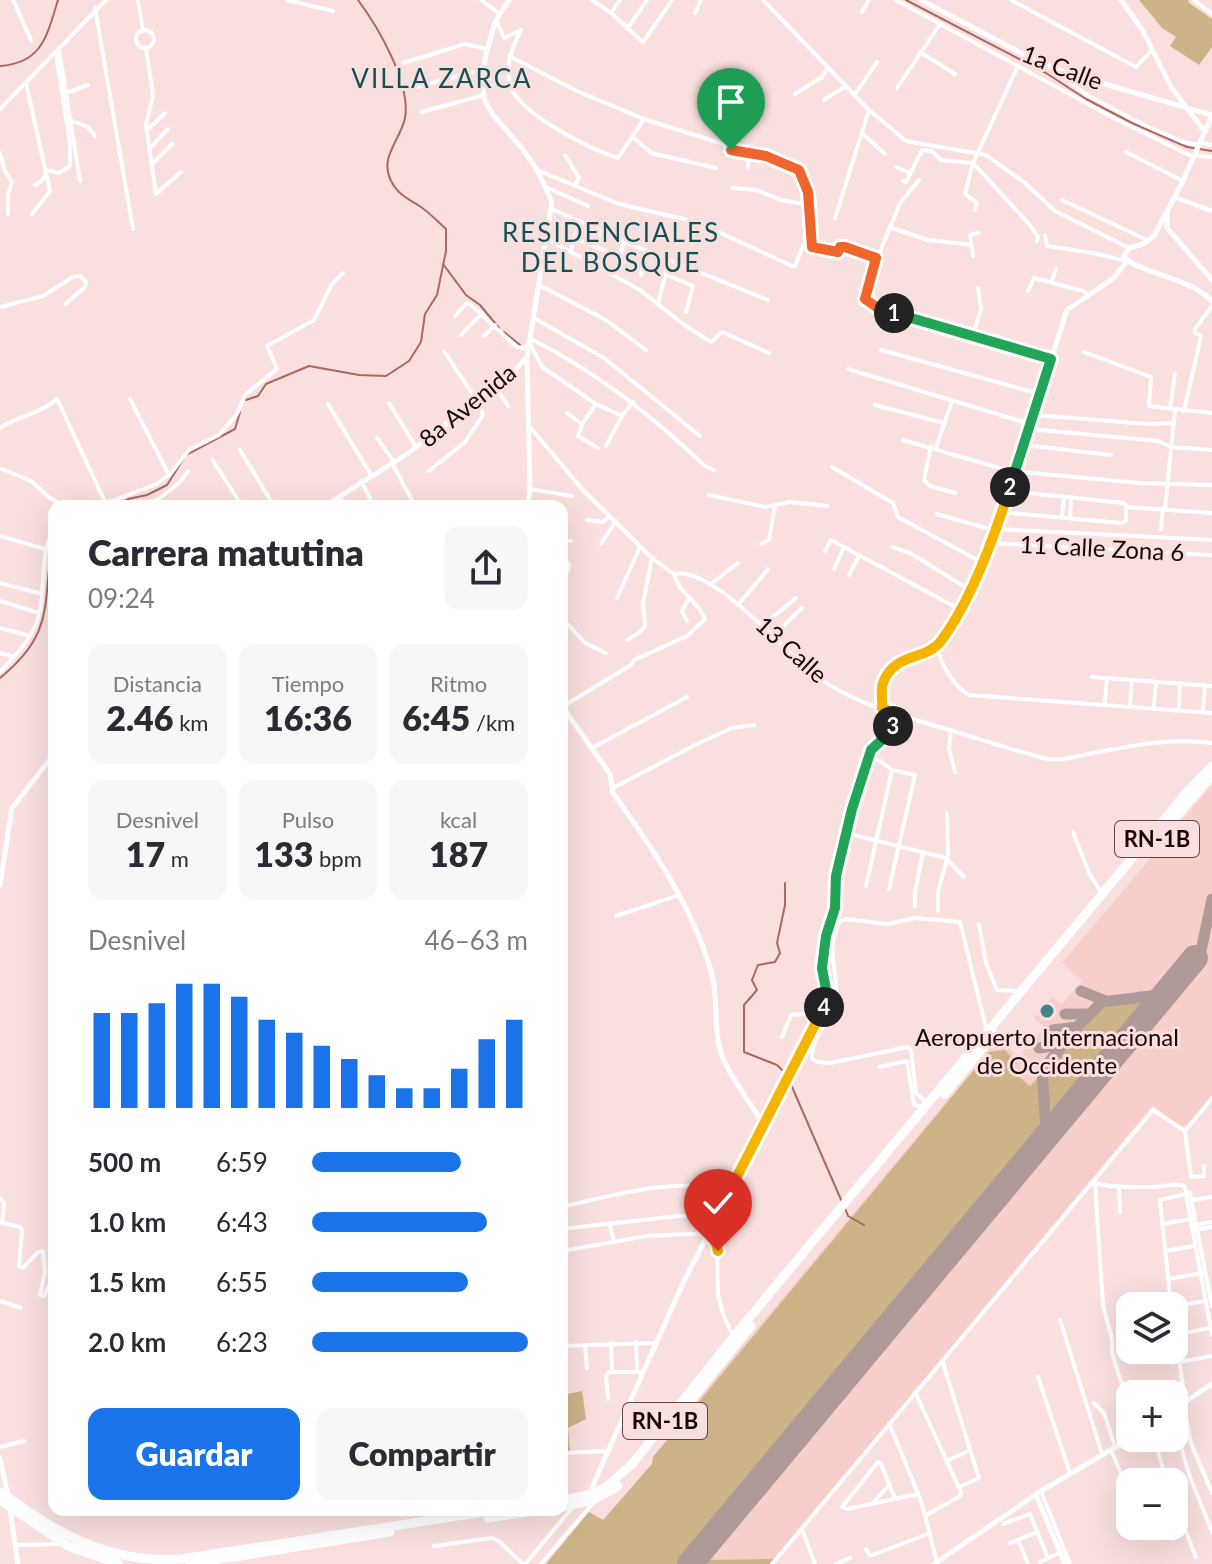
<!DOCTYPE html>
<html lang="es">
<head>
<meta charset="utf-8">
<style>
  body { margin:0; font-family:Lato,sans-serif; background:#f7f7f7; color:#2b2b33; height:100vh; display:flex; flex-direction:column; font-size:30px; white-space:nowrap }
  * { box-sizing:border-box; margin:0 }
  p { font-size:26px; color:#7c7c81 }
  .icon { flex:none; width:44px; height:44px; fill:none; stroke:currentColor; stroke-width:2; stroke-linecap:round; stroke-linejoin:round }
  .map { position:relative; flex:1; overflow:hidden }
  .side { position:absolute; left:48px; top:500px; width:520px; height:1016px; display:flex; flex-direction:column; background:#fff; border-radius:16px; box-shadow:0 8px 32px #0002 }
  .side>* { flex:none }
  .tools { position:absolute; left:1116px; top:1292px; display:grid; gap:16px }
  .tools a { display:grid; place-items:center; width:72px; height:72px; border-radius:16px; background:#fff; box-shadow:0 8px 32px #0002; font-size:40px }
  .pin { position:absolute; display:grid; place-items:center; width:68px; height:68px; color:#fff; margin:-82px -34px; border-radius:50% 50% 50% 0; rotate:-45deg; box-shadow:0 0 8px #0007 }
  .pin .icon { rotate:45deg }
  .km { position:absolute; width:40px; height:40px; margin:-20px; border-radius:50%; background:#222; color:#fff; font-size:22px; line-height:40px; text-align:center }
  .round { display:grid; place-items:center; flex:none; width:84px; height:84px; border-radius:16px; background:#f7f7f7 }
  .headline { display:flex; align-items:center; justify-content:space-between; height:136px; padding:0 40px }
  h1 { font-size:36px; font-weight:800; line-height:60px }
  .figures { display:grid; grid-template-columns:repeat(3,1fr); gap:12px; height:136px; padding:8px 40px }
  .figures div { display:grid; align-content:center; border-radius:16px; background:#f7f7f7; text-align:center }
  .figures b { font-size:34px; font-weight:800 }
  .figures small { font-size:22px; font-weight:400 }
  .figures p { font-size:22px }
  .chart { height:224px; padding:16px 40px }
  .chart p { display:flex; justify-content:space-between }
  .chart svg { width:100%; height:144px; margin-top:8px; stroke:#1a73e8; stroke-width:6 }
  .action { display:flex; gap:16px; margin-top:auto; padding:16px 40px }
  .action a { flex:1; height:92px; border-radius:16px; background:#1a73e8; color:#fff; font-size:32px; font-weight:800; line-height:92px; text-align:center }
  .action a+a { background:#f7f7f7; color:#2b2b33 }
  ul { padding:0 40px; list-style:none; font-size:26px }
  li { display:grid; grid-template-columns:128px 96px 1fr; align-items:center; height:60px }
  li i { height:20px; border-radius:10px; background:#1a73e8 }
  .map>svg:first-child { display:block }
  .built { fill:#f8cecb }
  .green { fill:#ccb488 }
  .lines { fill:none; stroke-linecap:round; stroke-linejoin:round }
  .stream { stroke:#aa6764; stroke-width:2 }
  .taxiway { stroke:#b09a98; stroke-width:11 }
  .runway { stroke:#b09a98; stroke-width:26 }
  .minor { stroke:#fff; stroke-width:4 }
  .tertiary { stroke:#fff; stroke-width:5 }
  .trunk { stroke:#fff; stroke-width:9 }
  .split-1-casing { stroke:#fff; stroke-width:16 }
  .split-2-casing { stroke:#fff; stroke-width:16 }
  .split-3-casing { stroke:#fff; stroke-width:16 }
  .split-4-casing { stroke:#fff; stroke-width:16 }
  .split-5-casing { stroke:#fff; stroke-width:16 }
  .split-1 { stroke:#f0652b; stroke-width:10 }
  .split-2 { stroke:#22a559; stroke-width:10 }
  .split-3 { stroke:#f5b400; stroke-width:10 }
  .split-4 { stroke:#22a559; stroke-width:10 }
  .split-5 { stroke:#f5b400; stroke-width:10 }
  .poi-dot { fill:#3e868b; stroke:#f9e0de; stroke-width:3 }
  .labels { text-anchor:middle; stroke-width:6; stroke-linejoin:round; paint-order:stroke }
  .shield { fill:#f9e0de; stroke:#5c4747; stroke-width:2 }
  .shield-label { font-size:22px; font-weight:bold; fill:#190606 }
  .street-label { font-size:24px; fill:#190606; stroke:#f9e0de }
  .poi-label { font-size:24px; fill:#190606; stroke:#f9e0de }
  .neighbourhood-label { font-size:26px; letter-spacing:2px; fill:#135155; stroke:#f9e0de }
</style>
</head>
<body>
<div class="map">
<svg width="1212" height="1564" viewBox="0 0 1212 1564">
  <rect width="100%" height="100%" fill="#f9e0de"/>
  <path class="built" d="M1212,785V1096L1188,1124L1179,1127L1153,1105L770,1564H546L589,1512L603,1520L652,1464L653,1457L691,1408L990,1049L1007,1047L1018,1057L1044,1027L1034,1018L1052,997L1062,1004L1082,981L1062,963Z"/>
  <g class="green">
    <path d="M1139,0H1189L1188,2L1212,19V47L1199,65L1170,46L1176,37L1162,28Z"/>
    <path d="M1137,1002L1142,1006V1012L1059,1111L1051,1112L1046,1080L1049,1068L1099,1009L1110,1005Z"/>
    <path d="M1005,1050L1017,1063L1012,1071L1030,1086L1038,1078L1042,1130L681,1564H546L589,1512L603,1520L652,1464L653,1457L989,1052Z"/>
    <path d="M582,1391L586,1419L568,1428L570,1452L562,1454V1395Z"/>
    <path d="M774,1559L770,1564H699L703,1560Z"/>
  </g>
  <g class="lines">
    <g class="stream">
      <path d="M906,0L1046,73L1086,99L1132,123L1187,147L1212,151"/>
      <path d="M0,66C43,63 47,35 58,0"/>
      <path d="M443,264L466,295L480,305L499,328"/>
      <path d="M504,332L520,345"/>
      <path d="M246,400L258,396L266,384L309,366L359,375L386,376L409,361L421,342L425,314L437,295L446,251V229C437,221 428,211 418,205C406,198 398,194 391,181C379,157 400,141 405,118C411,83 378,27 358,0"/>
      <path d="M118,506L128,499L147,495L167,485L186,455L235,429L240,412"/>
      <path d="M0,678C60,629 40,599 54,536"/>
      <path d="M785,883V905L777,943L780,953L775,962L758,965L752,980L757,990L744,1005V1052L777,1065L786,1074"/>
      <path d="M789,1080L842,1202"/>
      <path d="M845,1208L848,1216L864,1225"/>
    </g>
    <g class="taxiway">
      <path d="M1201,951L1212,899"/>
      <path d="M1081,991L1106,1001"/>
      <path d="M1140,997L1147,1002L1145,1017"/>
      <path d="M1065,1014H1090"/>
      <path d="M1053,1030L1077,1027"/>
      <path d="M1039,1048L1062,1045"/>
      <path d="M1045,1113L1048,1118L1053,1120L1065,1113"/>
      <path d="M1035,1150L1046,1129L1042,1071L1077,1027L1102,1002L1159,995L1168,989"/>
    </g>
    <path class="runway" d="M690,1564L1195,958"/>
    <g class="minor">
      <path d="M13,0L31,40"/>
      <path d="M138,0L143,31"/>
      <path d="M287,0L333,11"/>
      <path d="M481,0L500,14"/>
      <path d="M592,0L611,13L643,42L672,0"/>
      <path d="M763,0L869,110L906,141L986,155L1025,183L1055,211L1129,248"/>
      <path d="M896,0L1114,118L1189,155L1212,157"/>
      <path d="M1011,0L1136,67L1152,50"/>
      <path d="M1194,0L1212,14"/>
      <path d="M95,8L133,229"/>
      <path d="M862,12L869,0"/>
      <path d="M611,13L620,0"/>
      <path d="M695,13L701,0"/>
      <path d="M497,22L504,38L519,31"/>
      <path d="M627,29L647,0"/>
      <path d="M521,30C512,47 505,65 510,85C519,114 590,149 618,158L644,119"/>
      <circle cx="145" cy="39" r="9"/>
      <path d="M146,48L153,95L146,125L156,194L181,172"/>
      <path d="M59,50L66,93L88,85"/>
      <path d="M920,52L955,74"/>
      <path d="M509,56L577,91L644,119L723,144L732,151L766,156L797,168L808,192L812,247"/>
      <path d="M403,63L465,44L487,49"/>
      <path d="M1066,73L1064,78L1087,95L1144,125L1183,142L1200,145"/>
      <path d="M26,83L50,191L32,214"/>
      <path d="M412,88L483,70"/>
      <path d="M897,88L940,24"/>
      <path d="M66,93L80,181"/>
      <path d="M856,93L877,62"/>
      <path d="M795,94L822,77L828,67"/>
      <path d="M824,100L846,86"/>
      <path d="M0,109L106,0"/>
      <path d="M422,112L484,95"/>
      <path d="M70,120L88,127L95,136"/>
      <path d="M147,130L165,113"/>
      <path d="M863,134L885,154"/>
      <path d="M634,138L651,153L716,168"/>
      <path d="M1201,143L1212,145"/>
      <path d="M149,149L168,129"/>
      <path d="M1126,152L1183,181"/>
      <path d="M0,153L5,171L12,182L8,195V214"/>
      <path d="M748,153V167"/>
      <path d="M565,155L579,178L576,183"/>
      <path d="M152,164L172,144"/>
      <path d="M896,167L910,173"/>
      <path d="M46,170L59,173L70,166V144L56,54"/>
      <path d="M537,170L619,204L684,219L712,229L792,266H795L803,246L835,252L845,247L877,259"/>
      <path d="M919,180L900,203L877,259L866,301L882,310L1051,359"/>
      <path d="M903,181L906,182L922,150L932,151L941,160L973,163L1029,224L1038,237L1037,241"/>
      <path d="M35,185L42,181L46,172"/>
      <path d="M546,187L588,206"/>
      <path d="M733,188L756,190L781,200L809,205"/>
      <path d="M1174,197L1212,211"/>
      <path d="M1062,200L1147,240"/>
      <path d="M552,209L625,242L768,300"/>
      <path d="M975,210L977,203L965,194L973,163L1018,66"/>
      <path d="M835,218L869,110"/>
      <path d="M892,228L928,240L971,245"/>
      <path d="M1045,235L1047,246L1093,253L1127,261"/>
      <path d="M574,238L643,266"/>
      <path d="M547,239L640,290L683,324L711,342L722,332L769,353"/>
      <path d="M597,247L601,235"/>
      <path d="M571,250L579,221"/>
      <path d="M973,256L970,235L978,233"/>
      <path d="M620,257L623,245"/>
      <path d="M665,274L693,286L686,312"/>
      <path d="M641,275L646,255"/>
      <path d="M1051,282L1056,269"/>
      <path d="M539,285L606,320L646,350"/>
      <path d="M1028,291L1034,278L1083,291L1089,295"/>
      <path d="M658,304L668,264"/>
      <path d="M0,307L43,296L73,277L80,276L86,282L85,287L65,304"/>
      <path d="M455,316L467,303L470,304L517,347L523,348L530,344L542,367L596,404L622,416"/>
      <path d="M534,318L604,358L700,436"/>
      <path d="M461,335L482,313"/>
      <path d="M484,336L495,325"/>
      <path d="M973,336L981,309L978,288"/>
      <path d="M531,339C597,372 652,416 705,466L714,470"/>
      <path d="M881,350L1040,394"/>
      <path d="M1084,352L1151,377L1149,406L1212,413"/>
      <path d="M848,369L1030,424"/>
      <path d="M495,386L508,406"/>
      <path d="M130,399L169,475"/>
      <path d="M389,403L416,447"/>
      <path d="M328,404L371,475"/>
      <path d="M596,404L582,424L578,436L598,448"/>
      <path d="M875,405L944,423"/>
      <path d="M1170,409L1175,374"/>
      <path d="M1184,411L1201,336L1195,333V329L1212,306"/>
      <path d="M567,413L582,424"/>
      <path d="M1034,415L1148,424L1173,423"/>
      <path d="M529,426L582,489L652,558L674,574C713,566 781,648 811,672C849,703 900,715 946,729C980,739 1013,750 1047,759C1067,761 1084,754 1104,751C1140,744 1175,738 1212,743"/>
      <path d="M0,428C18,416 40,414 57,399L105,502"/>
      <path d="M1030,429L1158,441L1171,447L1212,450"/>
      <path d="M377,438L394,462"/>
      <path d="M903,440L1010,471L1139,483L1212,485"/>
      <path d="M1024,445L1111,455"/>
      <path d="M606,446L622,416L633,402"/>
      <path d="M931,446L924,480L930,486L955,493"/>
      <path d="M936,448L952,401"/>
      <path d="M240,450L274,506"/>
      <path d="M212,459L242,506"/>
      <path d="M392,463L415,506"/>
      <path d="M832,467L893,503L898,517L981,562"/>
      <path d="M2,469L31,481L50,498L64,506"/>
      <path d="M429,471L465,442L483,415L479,404L444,351"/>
      <path d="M361,481L374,506"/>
      <path d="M530,489L572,496"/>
      <path d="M1009,491L1123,503L1126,505V521L1121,523L1011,513"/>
      <path d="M709,495L765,507L790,502L827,506"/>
      <path d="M339,496L345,506"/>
      <path d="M81,506L112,501L157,484L171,473L189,450L219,435L237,414L245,395L277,369L267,346L314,320L332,284L343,273"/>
      <path d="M136,506L159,499L180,482L188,471"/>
      <path d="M1126,507L1212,513"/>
      <path d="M1165,509L1175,410"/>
      <path d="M937,514L996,531"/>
      <path d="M1062,517L1064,497"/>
      <path d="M1070,518L1071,498"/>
      <path d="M587,520L603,522L610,516"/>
      <path d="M997,529L1212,540"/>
      <path d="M1161,529L1163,508"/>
      <path d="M0,536L45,549"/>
      <path d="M562,540L571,541"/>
      <path d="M992,543L1212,555"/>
      <path d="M601,544L616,521"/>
      <path d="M761,544L769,540L775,506"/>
      <path d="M893,547L912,554L968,589"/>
      <path d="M825,551L831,540L959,609"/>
      <path d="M562,560L569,564L568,571"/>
      <path d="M834,569L844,547"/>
      <path d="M849,575L859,556"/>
      <path d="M0,583L42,594"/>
      <path d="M711,584L738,563"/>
      <path d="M617,598L640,547"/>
      <path d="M0,601L39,613"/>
      <path d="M738,605L768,569"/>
      <path d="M562,618L585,643L606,653"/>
      <path d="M687,621L682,611L689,598"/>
      <path d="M763,625L796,598"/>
      <path d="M0,628L30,636"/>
      <path d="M773,636L802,608"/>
      <path d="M627,640L640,632L645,626L643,603L652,558"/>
      <path d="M937,645C939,662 954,687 969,695L1212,713"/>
      <path d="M0,653L14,657"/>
      <path d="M0,672C16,655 33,638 39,615C46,586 39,556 54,528"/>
      <path d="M1092,677L1212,686"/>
      <path d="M1105,702L1107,678"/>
      <path d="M1130,704L1132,680"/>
      <path d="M1154,706L1156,682"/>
      <path d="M562,707L631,665L634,660L687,636L705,619C698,601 678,593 674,574"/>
      <path d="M1179,708L1180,683"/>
      <path d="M1203,710L1205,685"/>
      <path d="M951,730L949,749L955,772"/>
      <path d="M592,748L687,697"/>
      <path d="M870,754L892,770L915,775L889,889"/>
      <path d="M613,788L697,744L732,728L754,725"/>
      <path d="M1073,832L1089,873L1102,894"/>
      <path d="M846,833L946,858L964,877"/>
      <path d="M866,886L892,770"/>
      <path d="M915,907V892L923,852"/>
      <path d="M938,911V892L948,855L947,813"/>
      <path d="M616,916L679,895"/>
      <path d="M979,925L986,963L997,990L1019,991"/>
      <path d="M782,1037L791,1015L822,1012"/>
      <path d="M879,1067L907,1061L914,1105L925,1107"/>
      <path d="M926,1102L916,1093L911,1051L908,1047L830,1063L818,1062L812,1059C810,1038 831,1021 835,1001C841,973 823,951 840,921L847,919L887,924L916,918L960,922L987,1032"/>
      <path d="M1204,1166V1176L1191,1177L1185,1131L1212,1098"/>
      <path d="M1095,1183L1103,1305L1112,1339V1353L1130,1410"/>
      <path d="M1096,1183C1112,1188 1133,1187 1150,1187C1162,1188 1172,1182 1184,1186L1187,1193"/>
      <path d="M1119,1186L1120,1212"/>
      <path d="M1186,1194L1212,1335"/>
      <path d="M0,1198L4,1203L2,1223L20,1227L22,1230L19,1266L23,1268L38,1252L43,1251L45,1272L40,1295L44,1296L49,1286L52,1297"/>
      <path d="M1193,1200L1212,1197"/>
      <path d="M562,1207C612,1195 682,1176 732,1191"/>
      <path d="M1162,1224L1191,1219"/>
      <path d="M610,1225L614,1242"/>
      <path d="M1195,1225L1212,1222"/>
      <path d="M562,1229L678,1216L717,1217"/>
      <path d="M1195,1230L1212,1227"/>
      <path d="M562,1251L647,1236L708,1233L717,1245L718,1295L723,1314L733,1336"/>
      <path d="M1165,1251L1194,1246"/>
      <path d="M1168,1279L1203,1273"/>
      <path d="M0,1301L21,1308"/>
      <path d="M1171,1306L1160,1200L1190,1193L1212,1306"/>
      <path d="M1174,1306L1206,1301"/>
      <path d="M1060,1320L1102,1454"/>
      <path d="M1174,1326L1185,1401"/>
      <path d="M1175,1335L1210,1328"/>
      <path d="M636,1342L637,1368"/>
      <path d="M611,1343L612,1369"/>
      <path d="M585,1345L587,1368"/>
      <path d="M562,1346L655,1343"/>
      <path d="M942,1360L979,1478L959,1487"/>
      <path d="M1179,1362L1212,1356"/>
      <path d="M1038,1377L1070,1473"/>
      <path d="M915,1392L961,1492L960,1496L925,1516"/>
      <path d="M608,1399L606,1376L609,1372H643"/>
      <path d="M1094,1403L1104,1413L1115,1447"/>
      <path d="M1183,1403L1191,1443L1212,1493"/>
      <path d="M1174,1422L1189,1474L1212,1532"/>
      <path d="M889,1423L921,1501L937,1562"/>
      <path d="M1154,1438L1167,1482"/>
      <path d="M0,1447L24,1441"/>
      <path d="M1111,1450L1130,1495"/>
      <path d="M562,1453L609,1451"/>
      <path d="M947,1461L970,1450"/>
      <path d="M1041,1491L1070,1564"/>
      <path d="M895,1499L881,1464L878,1462L842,1507L847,1509L918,1494"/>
      <path d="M1174,1502L1196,1557"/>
      <path d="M873,1503L890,1484"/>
      <path d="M1003,1524L1030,1514L1048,1558"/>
      <path d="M802,1529L815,1564"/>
      <path d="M1018,1540L1028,1564"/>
      <path d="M1010,1543L1037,1532"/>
      <path d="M16,1545L60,1544"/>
      <path d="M434,1546L492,1538L500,1542L523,1564"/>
      <path d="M866,1549L870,1556L930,1533"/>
      <path d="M1040,1562L1057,1554"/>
      <path d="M525,1564L573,1507"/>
      <path d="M541,1564L594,1502"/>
      <path d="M772,1564L1153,1110L1185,1131"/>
      <path d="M836,1564L850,1558"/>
    </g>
    <g class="tertiary">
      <path d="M921,0L1021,53L1066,73L1212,115"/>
      <path d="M1121,0L1143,31L1171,87L1205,132"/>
      <path d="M1212,115L1183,181L1154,236L1143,244L1129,248L1124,256C1133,272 1190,277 1212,301"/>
      <path d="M1167,215V228L1212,280"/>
      <path d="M527,359L530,489L528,506"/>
      <path d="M325,506L410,452L513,372L527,357L552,202L537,170L522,148L493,115L485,101L483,90L485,58L495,22L509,0"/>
      <path d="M562,706L610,774L613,793C652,847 692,906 711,971C719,997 713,1024 720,1050C726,1071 752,1106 764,1125"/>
      <path d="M882,708C883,699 880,690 883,682C896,653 921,660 940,642L959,609L996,531L1067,310L1114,278L1127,261"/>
      <path d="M0,885L12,808L54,754"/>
      <path d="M1174,1409L1212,1384"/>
      <path d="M0,1458L8,1496"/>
      <path d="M589,1494L683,1283L824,1007L827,995L822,965L826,936L835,908L836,876L852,809L866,761L873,747L889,733L897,714"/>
      <path d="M1036,1495L1065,1564"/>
      <path d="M10,1510L18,1564"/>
      <path d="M934,1564L1041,1491L1131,1438"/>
    </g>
    <g class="trunk">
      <path d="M1151,846L1212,775"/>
      <path d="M945,1094L994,1034"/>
      <path d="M665,1433L751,1326"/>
      <path d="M0,1492C58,1533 107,1564 181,1559L497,1510"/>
      <path d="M0,1500L68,1546L119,1564"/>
      <path d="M562,1500L588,1495L606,1487L632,1464L739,1330L1188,791L1212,766"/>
      <path d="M562,1507L593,1500L618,1486"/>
      <path d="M488,1518L540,1510"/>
      <path d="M190,1564L390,1532"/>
    </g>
  </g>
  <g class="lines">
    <g class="split-1-casing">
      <path id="split-1" d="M731,150L766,156L799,170L808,192L812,247L838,252L840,247H845L876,258L865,299L878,308L894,313"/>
    </g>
    <g class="split-2-casing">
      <path id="split-2" d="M894,313L1051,359L1010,487"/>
    </g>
    <g class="split-3-casing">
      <path id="split-3" d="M893,726L897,714L882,708C883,700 880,691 883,683C894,652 926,661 941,641C971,601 995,535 1010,487"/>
    </g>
    <g class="split-4-casing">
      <path id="split-4" d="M824,1007L827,995L822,968L826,936L835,908L836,876L852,809L871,750L889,733L893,726"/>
    </g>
    <g class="split-5-casing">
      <path id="split-5" d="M718,1251L716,1243L708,1233L824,1007"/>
    </g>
    <use href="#split-1" class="split-1"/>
    <use href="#split-2" class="split-2"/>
    <use href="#split-3" class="split-3"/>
    <use href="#split-4" class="split-4"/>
    <use href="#split-5" class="split-5"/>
  </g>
  <circle class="poi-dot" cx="1047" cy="1011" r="8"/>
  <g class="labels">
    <g class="shield">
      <rect x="1115" y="821" width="84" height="36" rx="6"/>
      <rect x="623" y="1403" width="84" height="36" rx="6"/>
    </g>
    <g class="shield-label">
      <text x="1157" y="847">RN-1B</text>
      <text x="665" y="1429">RN-1B</text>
    </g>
    <g class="street-label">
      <text transform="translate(1062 68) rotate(21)" y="8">1a Calle</text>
      <text transform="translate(468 406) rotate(-39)" y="8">8a Avenida</text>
      <text transform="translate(1102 549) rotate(3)" y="8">11 Calle Zona 6</text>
      <text transform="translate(791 650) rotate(42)" y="8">13 Calle</text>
    </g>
    <g class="poi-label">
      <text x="1047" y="1046">Aeropuerto Internacional<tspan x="1047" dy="28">de Occidente</tspan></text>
    </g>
    <g class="neighbourhood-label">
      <text x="442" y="88">VILLA ZARCA</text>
      <text x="611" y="242">RESIDENCIALES<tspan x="611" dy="30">DEL BOSQUE</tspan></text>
    </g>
  </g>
</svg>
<div class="tools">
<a><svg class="icon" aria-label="layers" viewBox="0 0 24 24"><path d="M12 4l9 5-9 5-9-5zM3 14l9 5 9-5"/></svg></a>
<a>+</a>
<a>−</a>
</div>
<div class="pin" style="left:731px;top:150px;background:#1e9e55"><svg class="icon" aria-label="arrive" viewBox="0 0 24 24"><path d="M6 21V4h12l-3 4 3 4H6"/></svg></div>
<div class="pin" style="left:718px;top:1251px;background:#d93025"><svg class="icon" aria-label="check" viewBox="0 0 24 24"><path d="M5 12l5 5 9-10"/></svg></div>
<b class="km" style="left:894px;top:313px">1</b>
<b class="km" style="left:1010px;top:487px">2</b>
<b class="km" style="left:893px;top:726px">3</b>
<b class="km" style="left:824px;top:1007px">4</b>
<section class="side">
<div class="headline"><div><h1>Carrera matutina</h1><p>09:24</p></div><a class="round"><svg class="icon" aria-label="share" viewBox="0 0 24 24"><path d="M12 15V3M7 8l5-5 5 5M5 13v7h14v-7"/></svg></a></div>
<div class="figures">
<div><p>Distancia</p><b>2.46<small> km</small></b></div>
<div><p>Tiempo</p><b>16:36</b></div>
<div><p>Ritmo</p><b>6:45<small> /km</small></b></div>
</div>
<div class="figures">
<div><p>Desnivel</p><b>17<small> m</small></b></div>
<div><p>Pulso</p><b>133<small> bpm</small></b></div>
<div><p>kcal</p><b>187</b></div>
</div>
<div class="chart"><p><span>Desnivel</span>46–63 m</p>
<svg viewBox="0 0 160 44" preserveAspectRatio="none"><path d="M5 44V15M15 44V15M25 44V12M35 44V6M45 44V6M55 44V10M65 44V17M75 44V21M85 44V25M95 44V29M105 44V34M115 44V38M125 44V38M135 44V32M145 44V23M155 44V17"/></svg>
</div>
<ul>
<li><b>500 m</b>6:59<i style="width:69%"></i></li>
<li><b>1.0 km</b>6:43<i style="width:81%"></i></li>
<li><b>1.5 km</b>6:55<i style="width:72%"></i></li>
<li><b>2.0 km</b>6:23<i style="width:100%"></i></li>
</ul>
<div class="action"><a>Guardar</a><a>Compartir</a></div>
</section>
</div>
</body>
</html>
